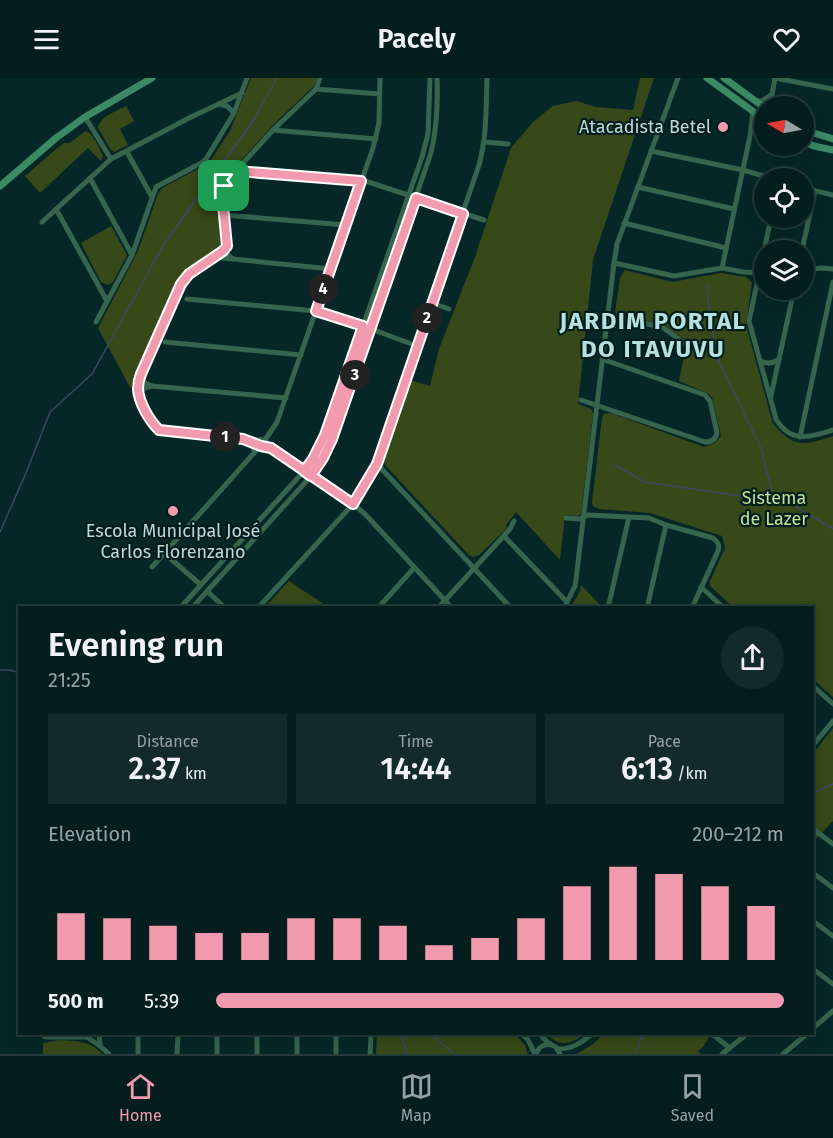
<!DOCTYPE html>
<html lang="en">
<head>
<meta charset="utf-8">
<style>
  body { margin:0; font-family:"Fira Sans",sans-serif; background:#122a2a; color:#f1f3f6; height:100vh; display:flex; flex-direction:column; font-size:22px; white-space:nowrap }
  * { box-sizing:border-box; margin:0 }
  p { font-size:20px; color:#97a2a4 }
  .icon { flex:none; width:33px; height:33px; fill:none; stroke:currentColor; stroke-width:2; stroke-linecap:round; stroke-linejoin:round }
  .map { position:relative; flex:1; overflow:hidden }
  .sheet { position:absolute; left:18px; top:528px; width:796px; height:429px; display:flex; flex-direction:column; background:#041d1d; border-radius:0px; box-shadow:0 3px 15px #0003,0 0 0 2px #253b3b }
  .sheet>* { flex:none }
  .needle { width:39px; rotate:280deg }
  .fabs { position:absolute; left:754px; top:18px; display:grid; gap:12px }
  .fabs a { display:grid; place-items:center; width:60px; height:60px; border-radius:50%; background:#041d1d; box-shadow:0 3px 15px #0003,0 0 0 2px #253b3b; font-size:30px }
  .pin { position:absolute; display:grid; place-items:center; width:51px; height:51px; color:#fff; margin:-26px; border-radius:12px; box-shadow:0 3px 9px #0006 }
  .km { position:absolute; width:30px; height:30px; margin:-15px; border-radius:50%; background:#222; color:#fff; font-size:16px; line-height:30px; text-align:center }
  .round { display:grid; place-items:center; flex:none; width:63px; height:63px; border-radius:32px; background:#122a2a }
  .summary { display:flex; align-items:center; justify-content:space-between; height:102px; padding:0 30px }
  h1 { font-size:33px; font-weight:600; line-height:45px }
  .metrics { display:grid; grid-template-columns:repeat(3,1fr); gap:9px; height:102px; padding:6px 30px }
  .metrics div { display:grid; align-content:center; border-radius:0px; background:#122a2a; text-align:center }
  .metrics b { font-size:30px; font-weight:600 }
  .metrics small { font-size:16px; font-weight:400 }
  .metrics p { font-size:16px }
  .chart { height:168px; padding:12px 30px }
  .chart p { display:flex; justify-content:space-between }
  .chart svg { width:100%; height:108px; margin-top:6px; stroke:#f29aae; stroke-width:6 }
  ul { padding:0 30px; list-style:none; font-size:20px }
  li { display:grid; grid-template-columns:96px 72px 1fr; align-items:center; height:45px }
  li i { height:15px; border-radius:8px; background:#f29aae }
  header { display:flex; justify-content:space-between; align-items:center; height:78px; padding:0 30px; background:#041d1d; font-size:27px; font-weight:600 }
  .tabs { display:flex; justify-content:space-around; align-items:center; height:84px; border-top:2px solid #253b3b; background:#041d1d; font-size:16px; color:#97a2a4 }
  .tabs a { display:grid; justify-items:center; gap:3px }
  .tabs .selected { color:#f29aae }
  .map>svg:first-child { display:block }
  .green { fill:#374919 }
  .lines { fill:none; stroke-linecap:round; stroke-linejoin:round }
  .stream { stroke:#3a4864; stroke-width:1.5 }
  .minor { stroke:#36644d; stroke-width:5 }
  .secondary { stroke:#3b8965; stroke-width:7 }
  .route-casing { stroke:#fff; stroke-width:12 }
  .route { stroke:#f29aae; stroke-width:8 }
  .poi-dot { fill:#f29aae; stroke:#001d1d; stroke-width:2 }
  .labels { text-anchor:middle; stroke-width:4.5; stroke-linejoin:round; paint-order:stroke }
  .poi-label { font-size:18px; fill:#c1d7d7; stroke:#001d1d; text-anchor:end }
  .park-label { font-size:18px; fill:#c0e191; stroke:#001d1d }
  .district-label { font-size:24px; font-weight:bold; letter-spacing:1.5px; fill:#b5e2e1; stroke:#001d1d }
</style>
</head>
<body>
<header><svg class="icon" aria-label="menu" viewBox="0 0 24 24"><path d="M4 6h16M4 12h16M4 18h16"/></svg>Pacely<svg class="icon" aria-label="heart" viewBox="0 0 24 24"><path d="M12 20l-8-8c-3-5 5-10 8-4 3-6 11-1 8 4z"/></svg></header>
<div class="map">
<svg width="833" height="976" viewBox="0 0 833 976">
  <rect width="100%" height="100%" fill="#062727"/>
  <g class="green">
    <path d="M251,0H318L313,9L276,44L223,102C221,110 220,118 220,127C220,141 226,157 219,170L181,198L178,203L131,311L98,250L138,173L158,116L162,110L209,85L230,53Z"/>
    <path d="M640,0H654L593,182L578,326L591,331L593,336L581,436L578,438L565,437L560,482L516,434L506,447L507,450L479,477L473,479L469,477L386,388L384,384L386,373L410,302L430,308L439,271L475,179L511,70L534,43L553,28L576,23L596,29L633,32Z"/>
    <path d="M126,28L134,43L120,51L128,67L114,74L111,72L98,50C100,38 117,33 126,28Z"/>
    <path d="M85,53C94,55 99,70 103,78L101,83L88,70L40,115L25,98L55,72L64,65H70Z"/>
    <path d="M111,148L127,177L113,204L108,207L101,204L81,165Z"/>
    <path d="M625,192L672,204L721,195L746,199L752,204L746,247L773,346C795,371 804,367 833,358V619L813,601V530L733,529L710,508V503L725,470L722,458L650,435L599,431L593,428L592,424L602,339L604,336L611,335L704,369L715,365L721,358L712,319L709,316L679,303L687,263L662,246L618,237L615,234L620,200Z"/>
    <path d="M289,503L328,529H265Z"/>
    <path d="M581,507L602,529H571L580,513Z"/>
    <path d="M833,650V743L813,764V676Z"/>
    <path d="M377,956H515L525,967L528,976H376Z"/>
    <path d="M548,956H584C573,966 558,970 548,956Z"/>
    <path d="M604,956H705L709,959L703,969L698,973L700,976H577L593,966Z"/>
    <path d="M58,962C78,963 87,962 103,976H43V965Z"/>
  </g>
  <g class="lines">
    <g class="stream">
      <path d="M707,207L710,240L719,284L761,370L772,413"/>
      <path d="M615,387L645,404L755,420L772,414L833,451"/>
      <path d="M0,454L26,395L50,334L92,296L164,166L253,43L277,0"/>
      <path d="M0,592H10L20,595"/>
      <path d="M813,715L833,706"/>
      <path d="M401,956L407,976"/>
      <path d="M434,956L436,960L454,976"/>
      <path d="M635,976L638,970L639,963L646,956"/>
    </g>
    <g class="minor">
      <path d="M775,0L833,11"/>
      <path d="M316,11L379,16"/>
      <path d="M756,23H762L772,16"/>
      <path d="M219,26L227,28L234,35"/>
      <path d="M770,28L775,0"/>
      <path d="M85,39L111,81"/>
      <path d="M273,52L376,61"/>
      <path d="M485,64L508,66"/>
      <path d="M651,73L743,92L770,100"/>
      <path d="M127,74L152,119"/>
      <path d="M249,94L358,104L365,103L408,117"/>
      <path d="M90,100L132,177"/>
      <path d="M638,109L734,131"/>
      <path d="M804,110L833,117"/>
      <path d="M416,120L484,142"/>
      <path d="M56,131L107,223"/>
      <path d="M224,137L346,147"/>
      <path d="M771,140L749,243L776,341C791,366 810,359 833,352"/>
      <path d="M42,144L111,81L191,39L242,15"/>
      <path d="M624,145L726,170"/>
      <path d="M802,172L815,113"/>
      <path d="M215,179L233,181L223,173"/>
      <path d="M233,181L331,191"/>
      <path d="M614,185L674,198L722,190L743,194L765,195"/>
      <path d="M722,190L750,58L753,34"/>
      <path d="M804,192L822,190L833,191"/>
      <path d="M187,221L316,233L363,248"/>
      <path d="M432,225L449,231"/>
      <path d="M607,238L662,249L686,266"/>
      <path d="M96,244L132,177L156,109L203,84L206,81L234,35L247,0"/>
      <path d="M371,251L417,268"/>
      <path d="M165,264L301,277"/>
      <path d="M760,283C767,286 773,286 779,281"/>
      <path d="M152,308L286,320"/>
      <path d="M138,312L152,308L139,302"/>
      <path d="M771,318L794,212"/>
      <path d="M581,322L705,364C712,364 716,361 717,355L710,323L705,317L602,281"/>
      <path d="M800,359L833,204"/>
      <path d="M243,361L159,352C149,343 137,319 138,306C140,292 148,278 154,266C163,246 173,226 181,206C192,189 216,185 227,168C228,147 218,124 226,104L273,52L316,11L320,0"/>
      <path d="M250,363L263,368"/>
      <path d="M271,370L353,426L365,436L452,530"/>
      <path d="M255,374L250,363L243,361L265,362L266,364"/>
      <path d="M377,386L511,530"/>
      <path d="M566,440L580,441L588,437L649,440L666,447L713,460C718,464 720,467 718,473L692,530"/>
      <path d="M504,458L567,524"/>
      <path d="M164,475L201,507"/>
      <path d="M152,489L263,365L277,344L373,70L379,45L380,0"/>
      <path d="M701,509L724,530"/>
      <path d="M207,513L225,530"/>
      <path d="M180,530L304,393L313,381L325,357L422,79L428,56L430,0"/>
      <path d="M192,530L311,398L323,380L332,361L431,75C437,50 438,26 437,0"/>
      <path d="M258,530L353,426L377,386L479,87C487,58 486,29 487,0"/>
      <path d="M378,530L414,490"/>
      <path d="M438,530L510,451L514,443"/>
      <path d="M564,530L575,508L576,501L614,185L617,166L678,0"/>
      <path d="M608,530L629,439"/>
      <path d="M647,530L666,447"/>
      <path d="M813,608L833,626"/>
      <path d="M813,667L833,643"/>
      <path d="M813,751L833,766"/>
      <path d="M813,795L833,810"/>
      <path d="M813,843L833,858"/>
      <path d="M813,891L833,906"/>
      <path d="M813,950L833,933"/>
      <path d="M99,956L100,968"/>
      <path d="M522,956L528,962L535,976"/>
      <path d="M540,956L547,964L551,966"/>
      <path d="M712,956L730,970"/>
      <path d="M45,959H87L100,968L109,976"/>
      <path d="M558,971C572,971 581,965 592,956"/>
      <path d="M138,976V956"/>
      <path d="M177,976L178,956"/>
      <path d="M217,976V956"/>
      <path d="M257,976V956"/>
      <path d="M297,976V956"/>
      <path d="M336,976V956"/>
      <path d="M370,976L371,956"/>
      <path d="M536,976C539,967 548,964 556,969L560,976"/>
      <path d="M722,976L747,956"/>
      <path d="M783,976L807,956"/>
    </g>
    <g class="secondary">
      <path d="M707,0L765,42"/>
      <path d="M724,0L765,30"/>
      <path d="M804,52L833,61"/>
      <path d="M804,64L814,68L833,72"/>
      <path d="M0,108L56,60L85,39L152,0"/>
    </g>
  </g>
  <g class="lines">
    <g class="route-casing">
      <path id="route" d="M224,108L223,127L227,168L223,173L189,196L181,206L141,296C139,301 138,306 138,311C139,325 149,342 159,352L243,361L261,368L271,370L353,426L377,386L463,136L416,120L332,361L323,380L311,398L304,393L313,381L325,357L363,248L316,233L361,103L237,93L226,104L224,108"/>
    </g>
    <use href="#route" class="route"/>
  </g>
  <g class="poi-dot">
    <circle cx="723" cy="49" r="6"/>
    <circle cx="173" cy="433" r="6"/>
  </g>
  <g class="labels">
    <g class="poi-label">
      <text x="711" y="55">Atacadista Betel</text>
      <text x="173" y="459" text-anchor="middle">Escola Municipal José<tspan x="173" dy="21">Carlos Florenzano</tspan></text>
    </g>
    <g class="park-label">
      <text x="774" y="426">Sistema<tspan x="774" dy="21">de Lazer</tspan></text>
    </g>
    <g class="district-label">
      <text x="653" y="251">JARDIM PORTAL<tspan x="653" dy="28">DO ITAVUVU</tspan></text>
    </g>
  </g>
</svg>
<div class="fabs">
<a><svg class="needle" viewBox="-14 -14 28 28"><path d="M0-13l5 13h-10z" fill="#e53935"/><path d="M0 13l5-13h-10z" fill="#97a2a4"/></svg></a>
<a><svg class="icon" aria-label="locate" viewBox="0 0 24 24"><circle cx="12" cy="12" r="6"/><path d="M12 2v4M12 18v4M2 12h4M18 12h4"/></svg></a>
<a><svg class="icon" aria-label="layers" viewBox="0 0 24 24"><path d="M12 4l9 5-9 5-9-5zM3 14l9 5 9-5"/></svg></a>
</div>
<div class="pin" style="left:224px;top:108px;background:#1e9e55"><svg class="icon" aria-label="arrive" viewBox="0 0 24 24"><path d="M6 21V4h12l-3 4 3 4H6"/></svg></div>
<b class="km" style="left:225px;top:359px">1</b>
<b class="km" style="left:427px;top:240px">2</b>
<b class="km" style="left:355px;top:297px">3</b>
<b class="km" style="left:323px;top:211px">4</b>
<section class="sheet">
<div class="summary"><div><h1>Evening run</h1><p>21:25</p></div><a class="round"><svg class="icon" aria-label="share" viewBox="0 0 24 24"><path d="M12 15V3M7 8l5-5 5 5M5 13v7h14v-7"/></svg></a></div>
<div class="metrics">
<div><p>Distance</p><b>2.37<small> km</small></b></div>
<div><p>Time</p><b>14:44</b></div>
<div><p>Pace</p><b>6:13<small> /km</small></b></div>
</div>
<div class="chart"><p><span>Elevation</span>200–212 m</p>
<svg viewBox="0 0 160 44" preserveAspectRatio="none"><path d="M5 44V25M15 44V27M25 44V30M35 44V33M45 44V33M55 44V27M65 44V27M75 44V30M85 44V38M95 44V35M105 44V27M115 44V14M125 44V6M135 44V9M145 44V14M155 44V22"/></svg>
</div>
<ul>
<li><b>500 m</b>5:39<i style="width:100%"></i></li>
</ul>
</section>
</div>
<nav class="tabs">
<a class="selected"><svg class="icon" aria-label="home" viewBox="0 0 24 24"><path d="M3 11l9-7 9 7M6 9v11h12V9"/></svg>Home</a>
<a><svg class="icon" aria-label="map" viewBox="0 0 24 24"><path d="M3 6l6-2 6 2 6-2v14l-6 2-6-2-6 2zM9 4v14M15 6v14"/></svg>Map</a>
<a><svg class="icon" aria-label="saved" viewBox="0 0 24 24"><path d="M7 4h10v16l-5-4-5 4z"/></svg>Saved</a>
</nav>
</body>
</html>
